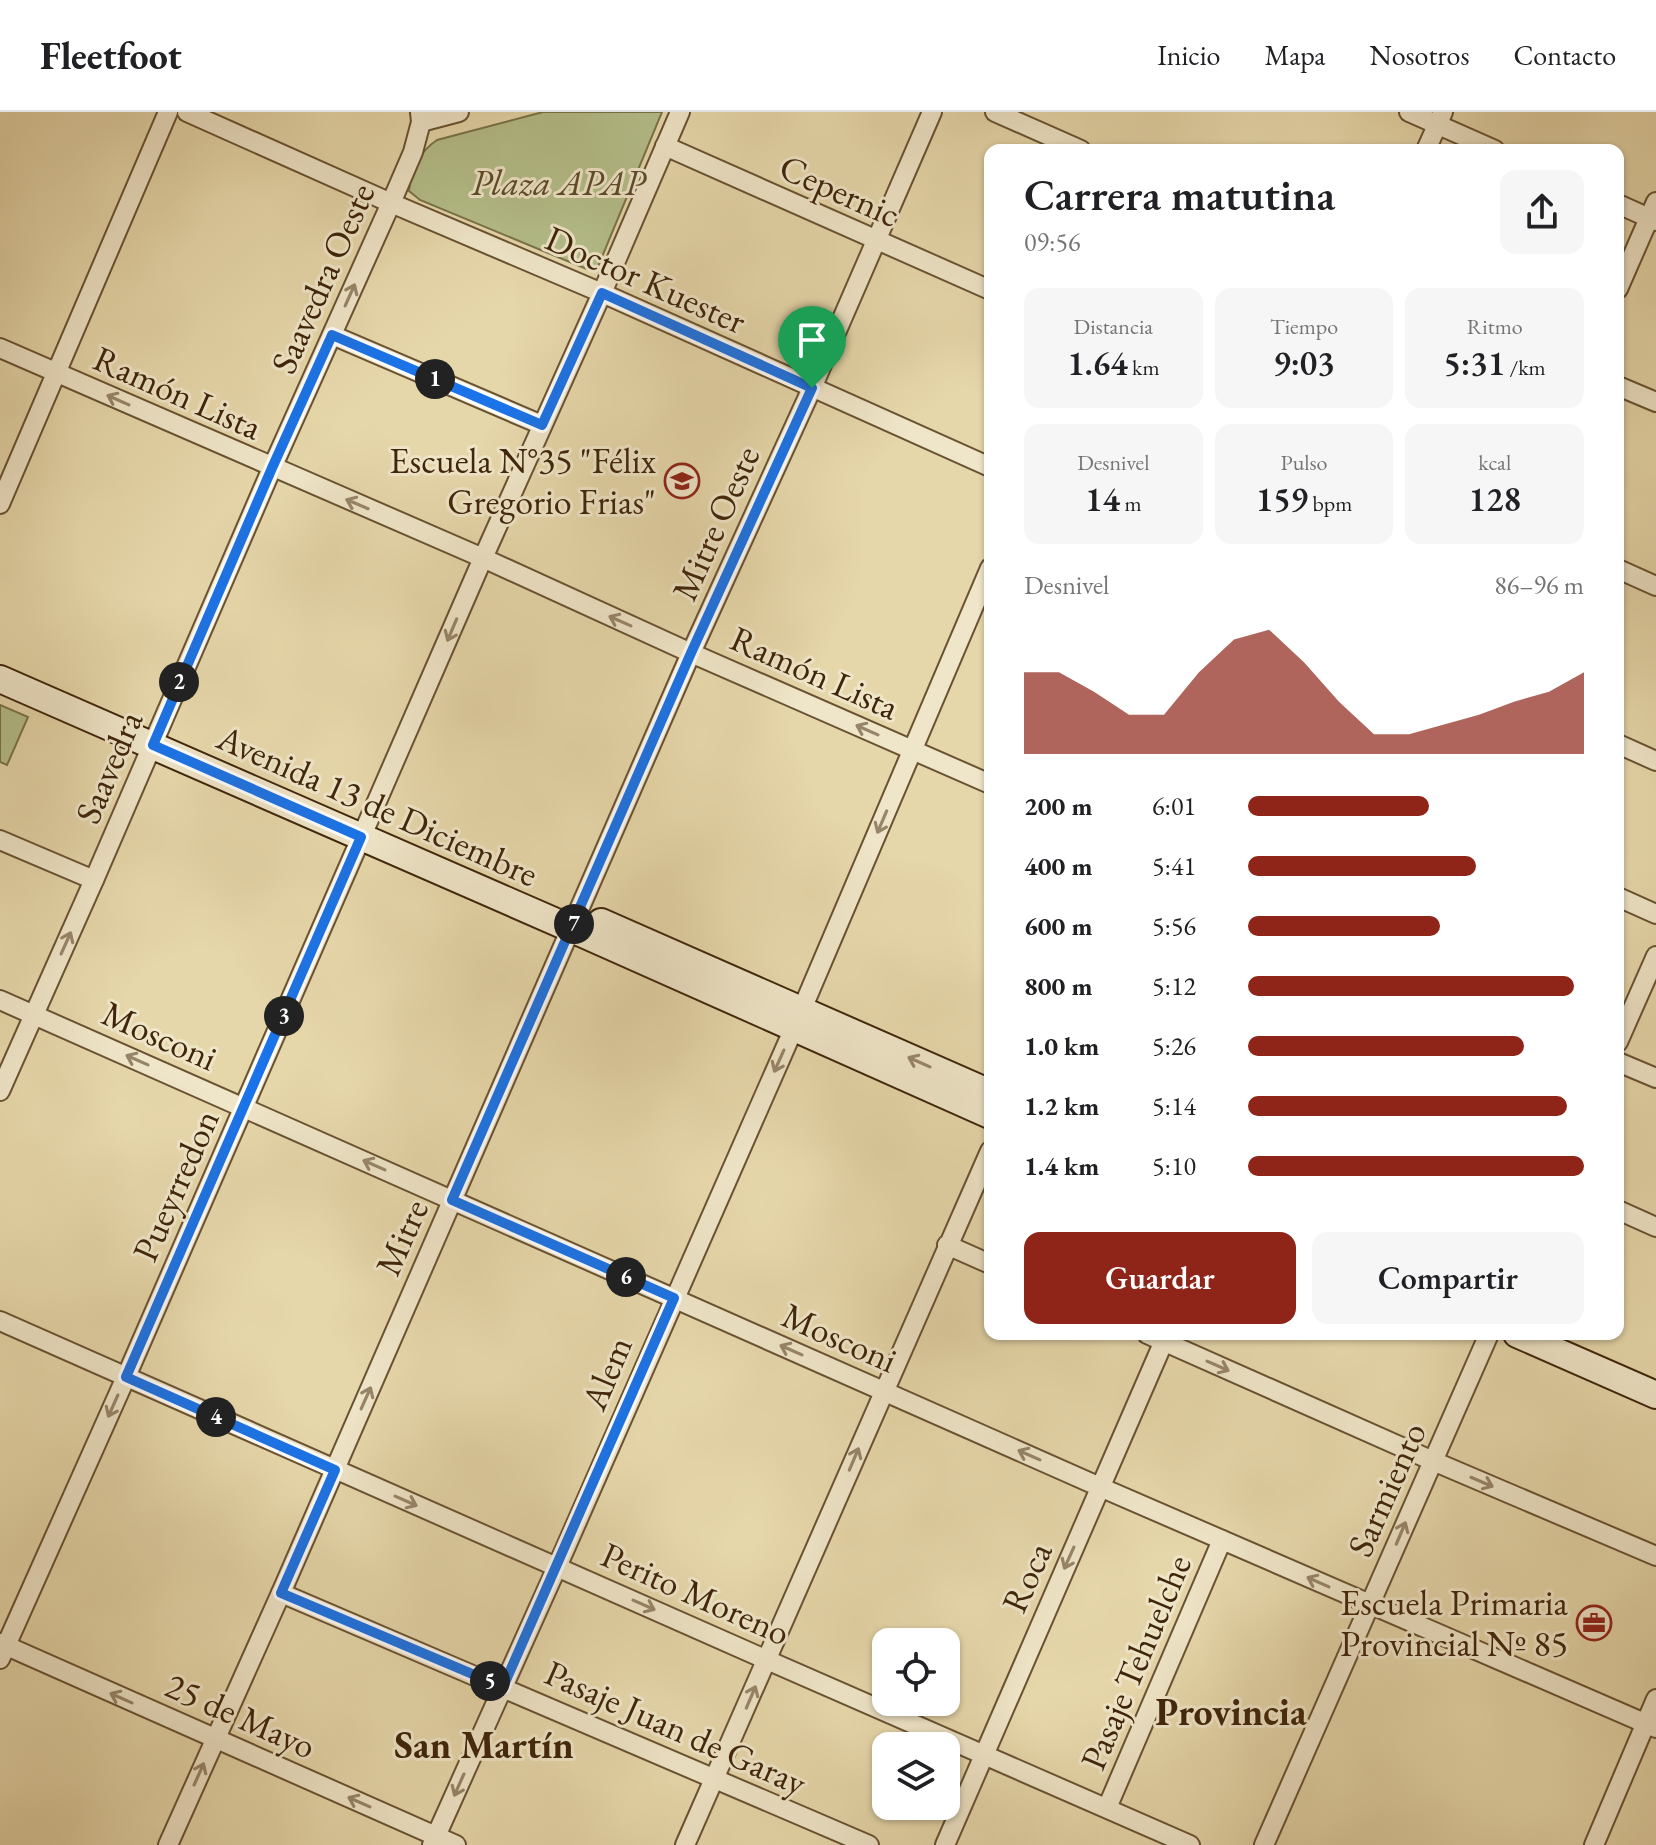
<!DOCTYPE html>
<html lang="es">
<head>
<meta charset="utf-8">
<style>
  body { margin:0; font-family:"EB Garamond",serif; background:#f6f6f6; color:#202124; height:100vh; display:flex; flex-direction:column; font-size:30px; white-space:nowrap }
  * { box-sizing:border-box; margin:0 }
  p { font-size:26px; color:#757577 }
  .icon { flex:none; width:44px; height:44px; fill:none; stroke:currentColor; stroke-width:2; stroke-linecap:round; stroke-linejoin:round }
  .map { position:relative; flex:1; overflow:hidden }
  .side { position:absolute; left:984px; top:32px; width:640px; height:1196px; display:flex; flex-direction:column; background:#fff; border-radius:16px; box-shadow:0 2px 6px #0004 }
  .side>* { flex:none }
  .buttons { position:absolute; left:872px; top:1516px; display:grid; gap:16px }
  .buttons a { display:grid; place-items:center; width:88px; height:88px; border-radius:16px; background:#fff; box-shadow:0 2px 6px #0004; font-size:40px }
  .pin { position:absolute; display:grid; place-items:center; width:68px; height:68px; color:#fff; margin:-82px -34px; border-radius:50% 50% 50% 0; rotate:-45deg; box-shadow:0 0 8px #0007 }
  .pin .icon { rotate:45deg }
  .km { position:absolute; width:40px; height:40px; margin:-20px; border-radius:50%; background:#222; color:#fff; font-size:22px; line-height:40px; text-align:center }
  .round { display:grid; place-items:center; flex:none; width:84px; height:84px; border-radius:16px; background:#f6f6f6 }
  .headline { display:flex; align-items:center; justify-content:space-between; height:136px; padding:0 40px }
  h1 { font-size:44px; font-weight:600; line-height:60px }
  .stats { display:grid; grid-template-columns:repeat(3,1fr); gap:12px; height:136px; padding:8px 40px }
  .stats div { display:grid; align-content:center; border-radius:16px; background:#f6f6f6; text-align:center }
  .stats b { font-size:34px; font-weight:600 }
  .stats small { font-size:22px; font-weight:400 }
  .stats p { font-size:22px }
  .chart { height:224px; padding:16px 40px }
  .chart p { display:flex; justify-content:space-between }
  .chart svg { width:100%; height:144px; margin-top:8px; fill:#8f2418; opacity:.7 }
  .action { display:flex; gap:16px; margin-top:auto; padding:16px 40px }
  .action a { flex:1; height:92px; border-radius:16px; background:#8f2418; color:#fff; font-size:32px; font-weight:600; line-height:92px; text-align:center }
  .action a+a { background:#f6f6f6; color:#202124 }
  ul { padding:0 40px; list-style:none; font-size:26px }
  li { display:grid; grid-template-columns:128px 96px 1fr; align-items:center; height:60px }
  li i { height:20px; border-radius:10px; background:#8f2418 }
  header { display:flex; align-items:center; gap:48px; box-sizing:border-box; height:112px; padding:0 40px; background:#fff; border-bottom:2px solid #e0e0e0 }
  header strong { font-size:38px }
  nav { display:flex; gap:44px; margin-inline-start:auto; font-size:28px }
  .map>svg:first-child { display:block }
  .green { fill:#b4be89; stroke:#7a724a; stroke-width:2 }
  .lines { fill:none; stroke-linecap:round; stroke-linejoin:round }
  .street-casing { stroke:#695232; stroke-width:22 }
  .secondary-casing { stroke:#3f250a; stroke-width:30 }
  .street { stroke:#efe5c8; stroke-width:18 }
  .secondary { stroke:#efe5c8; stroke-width:26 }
  .oneway { stroke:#978569 }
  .route-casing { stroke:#fff; stroke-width:16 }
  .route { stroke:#1a73e8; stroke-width:10 }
  .labels { text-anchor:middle; stroke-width:6; stroke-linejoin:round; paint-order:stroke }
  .park-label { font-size:36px; font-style:italic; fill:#5c4b2a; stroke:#efe5c8 }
  .street-label { font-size:36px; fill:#3f250a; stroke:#efe5c8 }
  .poi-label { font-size:36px; fill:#3f250a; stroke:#efe5c8; text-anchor:end }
  .neighbourhood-label { font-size:38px; font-weight:bold; fill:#3f250a; stroke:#efe5c8 }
</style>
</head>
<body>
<header>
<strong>Fleetfoot</strong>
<nav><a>Inicio</a><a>Mapa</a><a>Nosotros</a><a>Contacto</a></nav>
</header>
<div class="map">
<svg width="1656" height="1733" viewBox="0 0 1656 1733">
  <rect width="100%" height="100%" fill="#e6d7aa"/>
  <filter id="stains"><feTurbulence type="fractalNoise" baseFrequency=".0025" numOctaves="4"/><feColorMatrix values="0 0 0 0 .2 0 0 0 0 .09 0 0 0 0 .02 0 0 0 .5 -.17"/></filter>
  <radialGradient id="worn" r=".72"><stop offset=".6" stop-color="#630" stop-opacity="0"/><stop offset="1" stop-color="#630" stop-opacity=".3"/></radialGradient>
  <g class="green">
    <path d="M543,0H662L597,157L589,158L420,88L409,79C411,58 419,40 437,28Z"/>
    <path d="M0,593L28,605L7,653L0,650Z"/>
  </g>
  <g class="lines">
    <g class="street-casing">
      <g id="street">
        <path d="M187,0L391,91L602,181L990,355"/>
        <path d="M995,0L1081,38"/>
        <path d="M1409,0L1495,38"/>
        <path d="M421,10L459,0"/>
        <path d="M665,34L990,178"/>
        <path d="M1426,38L1443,0"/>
        <path d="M1618,92L1656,109"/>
        <path d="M1618,177L1656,90"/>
        <path d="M332,223L542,313"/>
        <path d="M0,236L483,446L691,541L990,672"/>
        <path d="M1618,274L1656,290"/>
        <path d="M0,392L168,0"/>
        <path d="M1618,457L1656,474"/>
        <path d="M1618,632L1656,649"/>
        <path d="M0,728L94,768"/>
        <path d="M1618,785L1656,802"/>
        <path d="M0,888L1100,1375L1656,1616"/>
        <path d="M1618,930L1656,844"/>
        <path d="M1618,950L1656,966"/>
        <path d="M0,979L94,768L272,356L391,91L413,40L421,10L420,0"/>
        <path d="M1618,1098L1656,1115"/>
        <path d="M947,1133L990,1152"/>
        <path d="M0,1209L767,1548L1190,1733"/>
        <path d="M1147,1222L1433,1349L1656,1444"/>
        <path d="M281,1481C478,1564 673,1650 869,1733"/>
        <path d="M0,1531L456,1733"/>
        <path d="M0,1547L126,1265L483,446L602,181L680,0"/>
        <path d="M1107,1696L1222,1428"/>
        <path d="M168,1733L281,1481L691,541L812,276L932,0"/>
        <path d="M432,1733L557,1455L794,916L990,456"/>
        <path d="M685,1733L990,1039"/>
        <path d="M945,1733L1167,1222"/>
        <path d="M1264,1733L1489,1222"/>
        <path d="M1594,1733L1656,1587"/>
      </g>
    </g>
    <g class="secondary-casing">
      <g id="secondary">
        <path d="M0,567L572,817L990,1003"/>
        <path d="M601,810L990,981"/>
        <path d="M1517,1222L1656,1283"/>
      </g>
    </g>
    <use href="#street" class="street"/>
    <use href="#secondary" class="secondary"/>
  </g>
  <defs><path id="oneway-shaft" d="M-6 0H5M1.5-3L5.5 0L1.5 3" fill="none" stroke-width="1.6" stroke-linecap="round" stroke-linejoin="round" transform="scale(2)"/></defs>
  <g class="oneway">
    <use href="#oneway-shaft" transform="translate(350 183) rotate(-66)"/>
    <use href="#oneway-shaft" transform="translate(118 288) rotate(-156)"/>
    <use href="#oneway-shaft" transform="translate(357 392) rotate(-157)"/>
    <use href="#oneway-shaft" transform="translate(620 509) rotate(-156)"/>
    <use href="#oneway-shaft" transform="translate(452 518) rotate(113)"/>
    <use href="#oneway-shaft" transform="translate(867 618) rotate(-156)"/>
    <use href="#oneway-shaft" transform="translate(882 710) rotate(113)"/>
    <use href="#oneway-shaft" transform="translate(66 831) rotate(-66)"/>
    <use href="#oneway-shaft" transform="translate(137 948) rotate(-156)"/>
    <use href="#oneway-shaft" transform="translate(779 949) rotate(114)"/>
    <use href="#oneway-shaft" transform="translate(919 950) rotate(-156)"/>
    <use href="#oneway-shaft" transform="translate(374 1053) rotate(-156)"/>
    <use href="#oneway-shaft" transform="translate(791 1238) rotate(-156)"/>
    <use href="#oneway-shaft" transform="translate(1218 1254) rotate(24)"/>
    <use href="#oneway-shaft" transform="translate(366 1286) rotate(-66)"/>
    <use href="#oneway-shaft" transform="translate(113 1294) rotate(114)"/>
    <use href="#oneway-shaft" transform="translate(1029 1343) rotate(-156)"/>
    <use href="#oneway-shaft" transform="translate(854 1347) rotate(-67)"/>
    <use href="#oneway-shaft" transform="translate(1482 1370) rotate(23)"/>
    <use href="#oneway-shaft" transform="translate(406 1389) rotate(24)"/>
    <use href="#oneway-shaft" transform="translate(1401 1421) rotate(-67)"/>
    <use href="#oneway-shaft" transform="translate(1069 1446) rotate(114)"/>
    <use href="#oneway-shaft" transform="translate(1318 1470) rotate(-156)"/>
    <use href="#oneway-shaft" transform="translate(644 1493) rotate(24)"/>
    <use href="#oneway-shaft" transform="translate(751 1585) rotate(-67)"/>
    <use href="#oneway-shaft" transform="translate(121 1586) rotate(-156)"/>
    <use href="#oneway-shaft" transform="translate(199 1662) rotate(-66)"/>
    <use href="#oneway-shaft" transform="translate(459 1673) rotate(114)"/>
    <use href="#oneway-shaft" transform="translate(359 1690) rotate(-156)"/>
  </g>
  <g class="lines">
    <g class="route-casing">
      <path id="route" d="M602,181L812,276L691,541L452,1088L674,1186L503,1575L281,1481L335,1358L126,1265L361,725L153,633L272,356L332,223L542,313Z"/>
    </g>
    <use href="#route" class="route"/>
  </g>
  <defs>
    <g id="school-ring" transform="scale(1.8)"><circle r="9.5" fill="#efe5c8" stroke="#8f2418" stroke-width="1.5"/><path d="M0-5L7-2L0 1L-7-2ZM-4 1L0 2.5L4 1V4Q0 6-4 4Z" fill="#8f2418"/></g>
    <g id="office-ring" transform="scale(1.8)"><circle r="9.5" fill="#efe5c8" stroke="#8f2418" stroke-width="1.5"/><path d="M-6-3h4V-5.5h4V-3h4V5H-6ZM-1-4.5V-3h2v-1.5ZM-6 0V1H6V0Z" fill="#8f2418"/></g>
  </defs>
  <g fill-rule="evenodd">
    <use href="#school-ring" x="682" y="369"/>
    <use href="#office-ring" x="1594" y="1511"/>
  </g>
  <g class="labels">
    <g class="park-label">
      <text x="558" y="83">Plaza APAP</text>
    </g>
    <g class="street-label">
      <text transform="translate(840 78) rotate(24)" y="13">Cepernic</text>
      <text transform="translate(322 166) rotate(-66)" y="13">Saavedra Oeste</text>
      <text transform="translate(646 167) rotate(24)" y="13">Doctor Kuester</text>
      <text transform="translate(178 280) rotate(24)" y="13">Ramón Lista</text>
      <text transform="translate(715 411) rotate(-66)" y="13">Mitre Oeste</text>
      <text transform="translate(815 560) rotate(24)" y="13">Ramón Lista</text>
      <text transform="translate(108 655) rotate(-67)" y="13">Saavedra</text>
      <text transform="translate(378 693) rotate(24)" y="13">Avenida 13 de Diciembre</text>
      <text transform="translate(160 923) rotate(24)" y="13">Mosconi</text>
      <text transform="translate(175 1073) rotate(-66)" y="13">Pueyrredon</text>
      <text transform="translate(401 1125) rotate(-66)" y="13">Mitre</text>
      <text transform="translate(840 1225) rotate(24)" y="13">Mosconi</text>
      <text transform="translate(606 1261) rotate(-67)" y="13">Alem</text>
      <text transform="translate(1386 1377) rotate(-66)" y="13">Sarmiento</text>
      <text transform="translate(1026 1465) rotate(-66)" y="13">Roca</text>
      <text transform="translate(696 1481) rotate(24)" y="13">Perito Moreno</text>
      <text transform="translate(1135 1550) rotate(-67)" y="13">Pasaje Tehuelche</text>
      <text transform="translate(241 1603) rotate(24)" y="13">25 de Mayo</text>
      <text transform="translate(676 1615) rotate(24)" y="13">Pasaje Juan de Garay</text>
    </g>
    <g class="poi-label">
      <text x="656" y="361">Escuela N°35 "Félix<tspan x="656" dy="41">Gregorio Frias"</tspan></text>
      <text x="1568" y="1503">Escuela Primaria<tspan x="1568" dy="41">Provincial Nº 85</tspan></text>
    </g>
    <g class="neighbourhood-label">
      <text x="1231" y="1613">Provincia</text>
      <text x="484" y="1646">San Martín</text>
    </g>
  </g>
  <rect width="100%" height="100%" filter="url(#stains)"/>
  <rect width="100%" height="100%" fill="url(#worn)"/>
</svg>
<div class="buttons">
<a><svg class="icon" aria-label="locate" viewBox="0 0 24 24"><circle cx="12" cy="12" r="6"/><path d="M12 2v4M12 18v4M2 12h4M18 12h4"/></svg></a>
<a><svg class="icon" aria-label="layers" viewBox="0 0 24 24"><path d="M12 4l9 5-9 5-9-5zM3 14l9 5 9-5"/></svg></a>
</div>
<div class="pin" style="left:812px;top:276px;background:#1e9e55"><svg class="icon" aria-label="arrive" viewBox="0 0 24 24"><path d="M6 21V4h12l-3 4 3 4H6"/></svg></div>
<b class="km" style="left:435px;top:267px">1</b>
<b class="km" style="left:179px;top:570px">2</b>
<b class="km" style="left:284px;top:904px">3</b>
<b class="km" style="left:216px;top:1305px">4</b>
<b class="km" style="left:490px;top:1569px">5</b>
<b class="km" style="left:626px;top:1165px">6</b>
<b class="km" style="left:574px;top:812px">7</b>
<section class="side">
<div class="headline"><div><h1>Carrera matutina</h1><p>09:56</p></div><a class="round"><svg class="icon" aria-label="share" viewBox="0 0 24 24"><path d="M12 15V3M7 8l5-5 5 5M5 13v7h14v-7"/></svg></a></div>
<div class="stats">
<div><p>Distancia</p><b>1.64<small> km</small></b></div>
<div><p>Tiempo</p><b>9:03</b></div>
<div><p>Ritmo</p><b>5:31<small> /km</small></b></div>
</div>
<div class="stats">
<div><p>Desnivel</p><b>14<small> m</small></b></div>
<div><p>Pulso</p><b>159<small> bpm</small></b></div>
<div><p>kcal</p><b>128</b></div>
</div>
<div class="chart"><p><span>Desnivel</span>86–96 m</p>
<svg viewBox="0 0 160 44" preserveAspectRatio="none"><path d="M0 44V19L10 19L20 25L30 32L40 32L50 19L60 9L70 6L80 16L90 28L100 38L110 38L120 35L130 32L140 28L150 25L160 19V44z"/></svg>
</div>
<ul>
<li><b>200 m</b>6:01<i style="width:54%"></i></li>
<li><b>400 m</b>5:41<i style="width:68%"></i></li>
<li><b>600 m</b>5:56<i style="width:57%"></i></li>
<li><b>800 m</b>5:12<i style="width:97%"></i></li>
<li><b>1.0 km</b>5:26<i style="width:82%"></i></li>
<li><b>1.2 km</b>5:14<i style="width:95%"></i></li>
<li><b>1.4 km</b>5:10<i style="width:100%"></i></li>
</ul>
<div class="action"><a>Guardar</a><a>Compartir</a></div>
</section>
</div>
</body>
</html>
